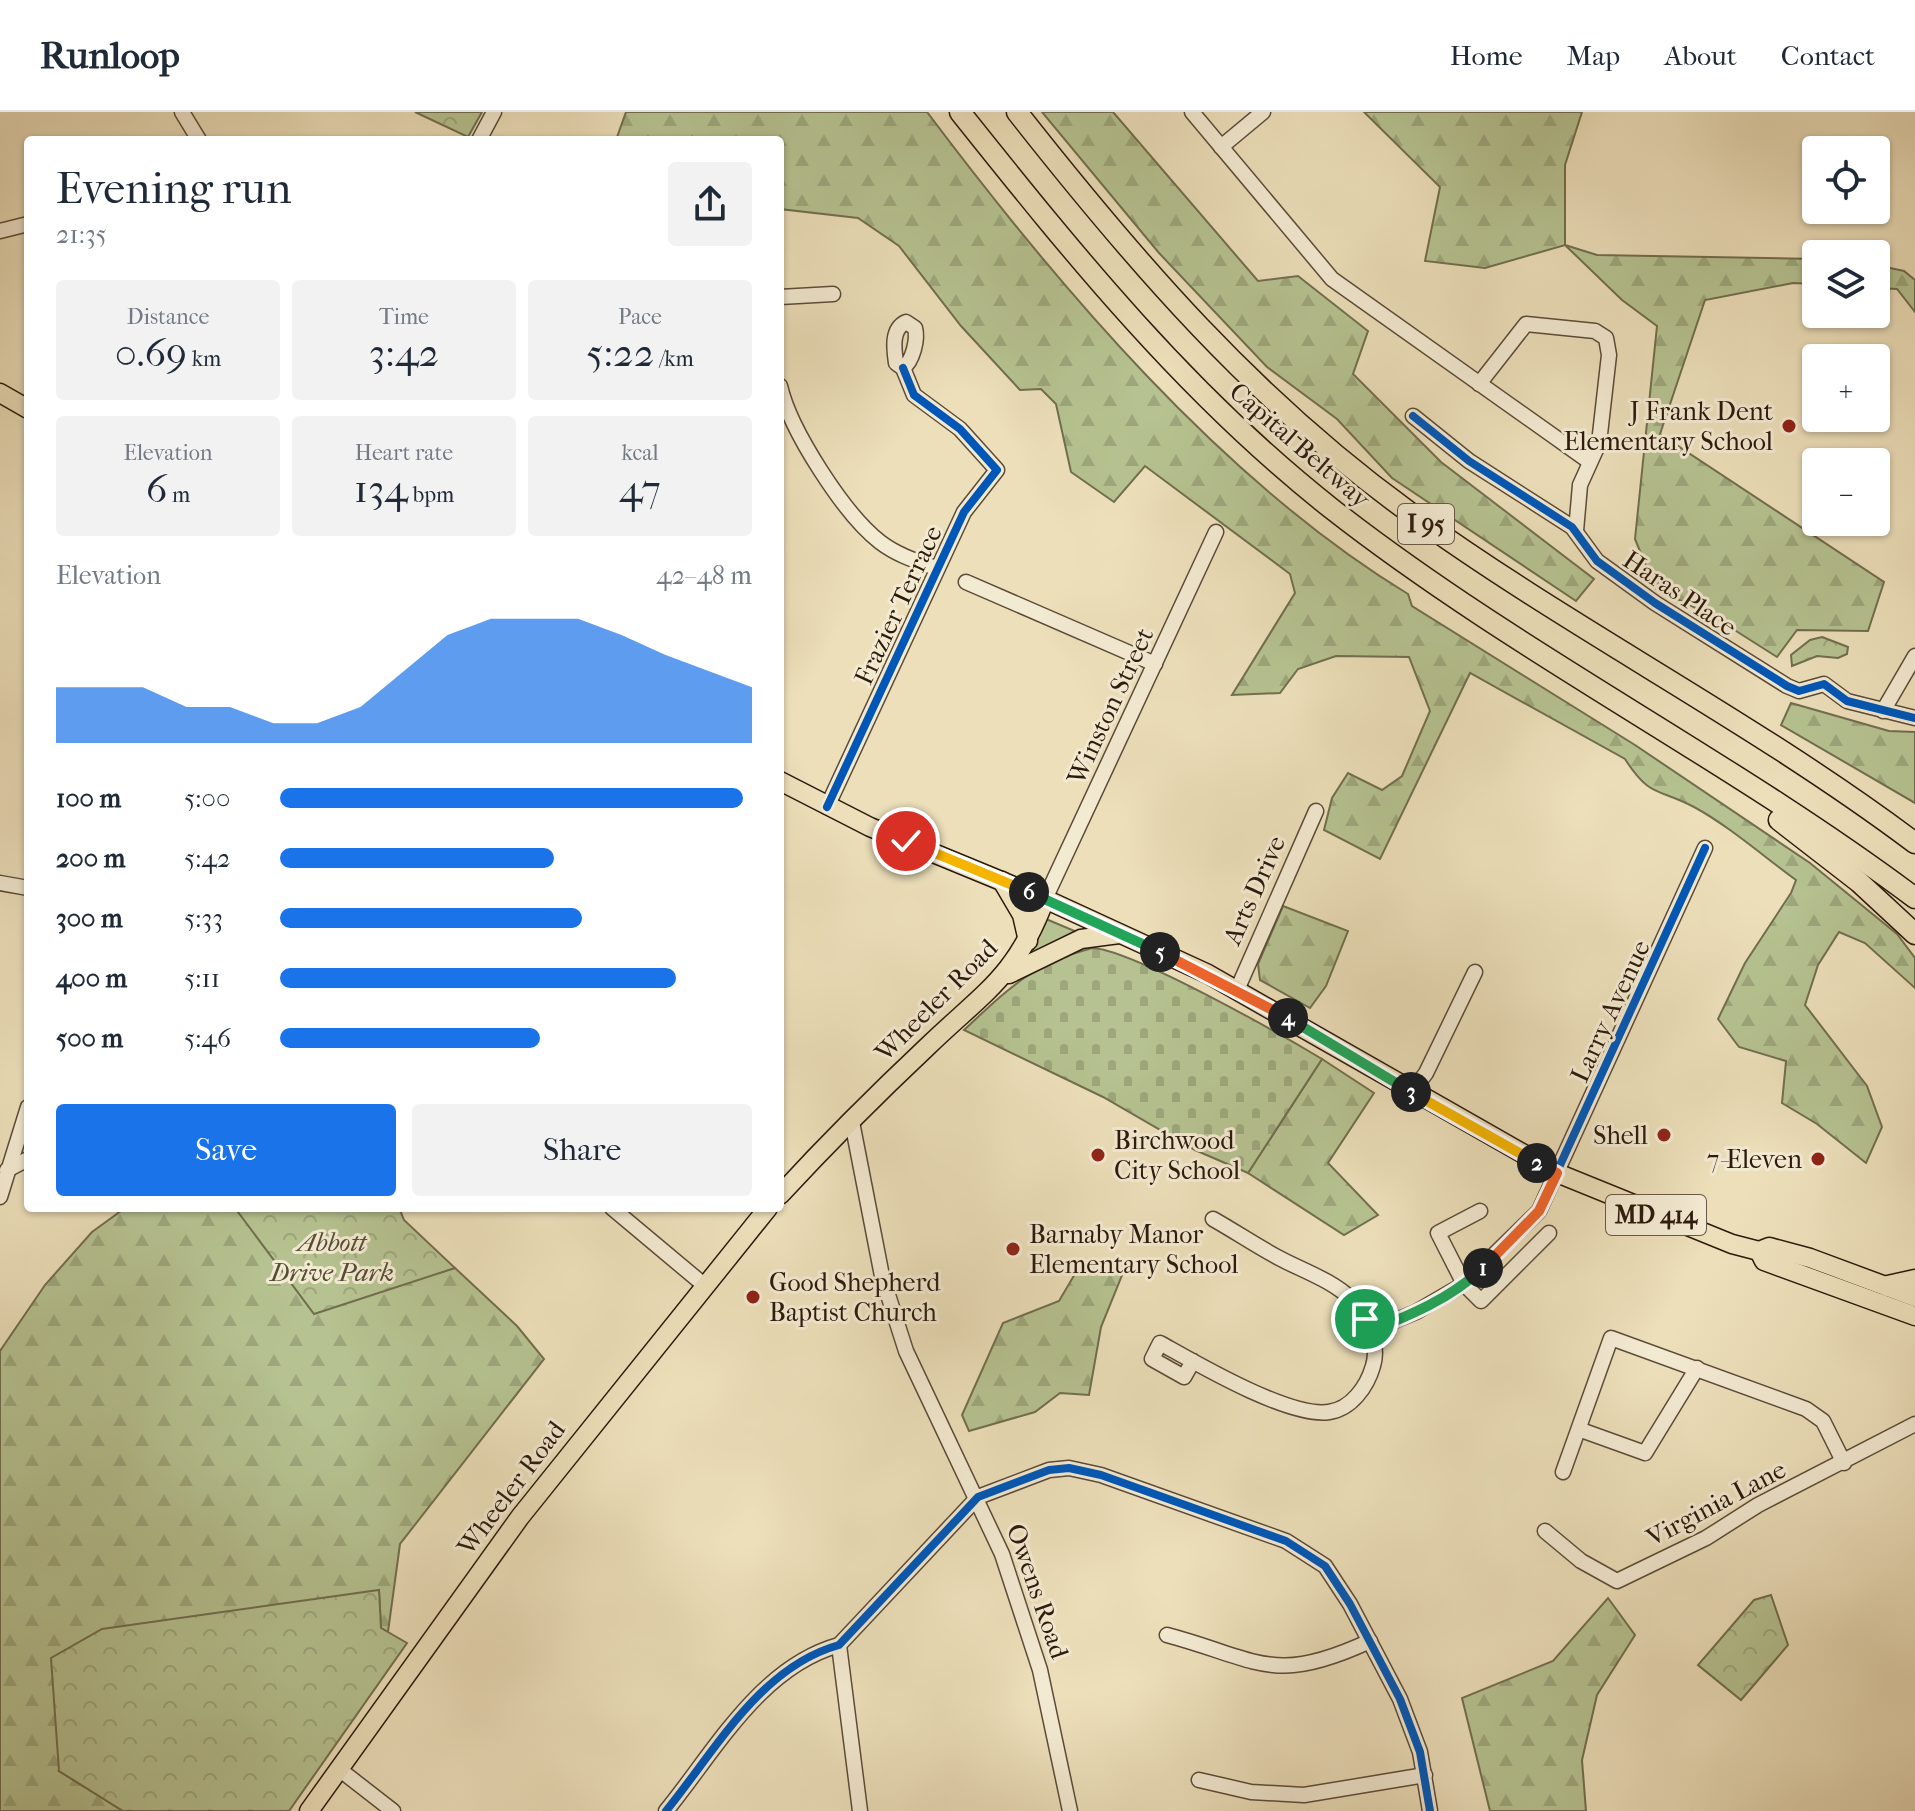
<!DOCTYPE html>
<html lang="en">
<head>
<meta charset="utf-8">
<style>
  body { margin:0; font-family:"IM FELL French Canon",serif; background:#f2f2f3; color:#1f2937; height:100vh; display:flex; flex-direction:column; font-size:30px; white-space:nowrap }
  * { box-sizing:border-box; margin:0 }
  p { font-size:26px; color:#747a83 }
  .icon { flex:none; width:44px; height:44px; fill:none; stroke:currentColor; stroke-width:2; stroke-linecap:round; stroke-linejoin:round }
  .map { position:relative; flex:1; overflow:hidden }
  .side { position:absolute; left:24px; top:24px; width:760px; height:1076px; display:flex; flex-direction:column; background:#fff; border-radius:8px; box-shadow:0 2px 6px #0004 }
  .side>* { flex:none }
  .tools { position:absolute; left:1802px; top:24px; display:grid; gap:16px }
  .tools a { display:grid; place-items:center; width:88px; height:88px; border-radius:8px; background:#fff; box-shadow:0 2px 6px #0004; font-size:40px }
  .pin { position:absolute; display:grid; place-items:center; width:68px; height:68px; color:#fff; margin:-34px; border:4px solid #fff; border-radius:50%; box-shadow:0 2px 8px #0007 }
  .km { position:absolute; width:40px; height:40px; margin:-20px; border-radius:50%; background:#222; color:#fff; font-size:22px; line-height:40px; text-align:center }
  .round { display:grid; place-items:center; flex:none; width:84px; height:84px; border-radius:8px; background:#f2f2f3 }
  .overview { display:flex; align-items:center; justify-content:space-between; height:136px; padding:0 32px }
  h1 { font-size:44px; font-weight:600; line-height:60px }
  .metrics { display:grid; grid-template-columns:repeat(3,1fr); gap:12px; height:136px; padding:8px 32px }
  .metrics div { display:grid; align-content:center; border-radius:8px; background:#f2f2f3; text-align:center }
  .metrics b { font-size:40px; font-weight:600 }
  .metrics small { font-size:22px; font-weight:400 }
  .metrics p { font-size:22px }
  .chart { height:224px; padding:16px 32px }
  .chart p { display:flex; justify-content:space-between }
  .chart svg { width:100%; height:144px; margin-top:8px; fill:#1a73e8; opacity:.7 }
  .primary-button { display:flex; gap:16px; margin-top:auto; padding:16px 32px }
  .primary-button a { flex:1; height:92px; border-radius:8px; background:#1a73e8; color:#fff; font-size:32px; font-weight:600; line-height:92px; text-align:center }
  .primary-button a+a { background:#f2f2f3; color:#1f2937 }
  ul { padding:0 32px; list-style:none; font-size:26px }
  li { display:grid; grid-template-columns:128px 96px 1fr; align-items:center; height:60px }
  li i { height:20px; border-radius:10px; background:#1a73e8 }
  header { display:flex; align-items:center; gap:48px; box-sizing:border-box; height:112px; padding:0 40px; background:#fff; border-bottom:2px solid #e0e1e3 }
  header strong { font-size:38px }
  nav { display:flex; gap:44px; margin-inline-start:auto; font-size:28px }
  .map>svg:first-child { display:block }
  .grass { fill:#b6c291; stroke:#716e4e; stroke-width:2 }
  .forest { fill:url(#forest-firs); stroke:#716e4e; stroke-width:2 }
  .cemetery { fill:url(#cemetery-stones); stroke:#716e4e; stroke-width:2 }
  .park { fill:url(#park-crowns); stroke:#716e4e; stroke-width:2 }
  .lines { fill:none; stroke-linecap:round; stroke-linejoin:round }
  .minor-casing { stroke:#5c4b38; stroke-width:17 }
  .major-casing { stroke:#2c1a0c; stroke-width:21 }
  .highway-casing { stroke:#2c1a0c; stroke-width:23 }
  .minor { stroke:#f3ead2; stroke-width:14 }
  .major { stroke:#ecdfba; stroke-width:18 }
  .highway { stroke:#ecdfba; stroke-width:20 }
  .cycleway-casing { stroke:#f3ead2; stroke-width:13 }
  .cycleway { stroke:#0057b8; stroke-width:8 }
  .split-1-casing { stroke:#fff; stroke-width:16 }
  .split-2-casing { stroke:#fff; stroke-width:16 }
  .split-3-casing { stroke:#fff; stroke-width:16 }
  .split-4-casing { stroke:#fff; stroke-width:16 }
  .split-5-casing { stroke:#fff; stroke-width:16 }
  .split-6-casing { stroke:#fff; stroke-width:16 }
  .split-7-casing { stroke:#fff; stroke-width:16 }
  .split-1 { stroke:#22a559; stroke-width:10 }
  .split-2 { stroke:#f0652b; stroke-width:10 }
  .split-3 { stroke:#f5b400; stroke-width:10 }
  .split-4 { stroke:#22a559; stroke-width:10 }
  .split-5 { stroke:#f0652b; stroke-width:10 }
  .split-6 { stroke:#22a559; stroke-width:10 }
  .split-7 { stroke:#f5b400; stroke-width:10 }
  .poi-dot { fill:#8f2418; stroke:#f3ead2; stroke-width:3 }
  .labels { text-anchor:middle; stroke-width:6; stroke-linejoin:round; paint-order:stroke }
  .shield { fill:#f3ead2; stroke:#685847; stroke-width:2 }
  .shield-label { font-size:24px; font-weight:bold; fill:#2c1a0c }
  .poi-label { font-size:26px; fill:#2c1a0c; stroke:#f3ead2; text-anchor:end }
  .street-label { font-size:26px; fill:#2c1a0c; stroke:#f3ead2 }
  .park-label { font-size:26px; font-style:italic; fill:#554c34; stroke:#f3ead2 }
</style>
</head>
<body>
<header>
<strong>Runloop</strong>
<nav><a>Home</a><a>Map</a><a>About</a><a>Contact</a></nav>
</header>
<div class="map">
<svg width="1915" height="1699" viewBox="0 0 1915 1699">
  <defs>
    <pattern id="forest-firs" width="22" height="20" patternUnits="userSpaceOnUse" patternTransform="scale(2)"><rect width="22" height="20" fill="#b6c291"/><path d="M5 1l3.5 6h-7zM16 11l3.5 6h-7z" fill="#9da67c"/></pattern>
    <pattern id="cemetery-stones" width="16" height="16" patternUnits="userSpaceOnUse" patternTransform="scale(2)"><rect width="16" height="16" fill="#b6c291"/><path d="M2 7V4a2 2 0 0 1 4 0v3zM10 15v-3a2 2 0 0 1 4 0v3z" fill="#9da67c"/></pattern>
    <pattern id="park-crowns" width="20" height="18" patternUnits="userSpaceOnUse" patternTransform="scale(2)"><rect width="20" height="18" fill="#b6c291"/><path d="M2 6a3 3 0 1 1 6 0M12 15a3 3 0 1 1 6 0" fill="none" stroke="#9da67c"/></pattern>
  </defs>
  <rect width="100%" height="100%" fill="#ecdfba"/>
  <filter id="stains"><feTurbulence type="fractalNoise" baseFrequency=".0025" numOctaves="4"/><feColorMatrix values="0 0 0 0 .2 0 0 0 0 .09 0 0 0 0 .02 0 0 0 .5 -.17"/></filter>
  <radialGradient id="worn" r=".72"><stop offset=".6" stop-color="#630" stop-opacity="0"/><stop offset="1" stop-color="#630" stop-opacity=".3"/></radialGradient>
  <path class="grass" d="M1046,807L1077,820L1027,844Z"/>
  <g class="forest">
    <path d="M626,0H927C1057,173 1222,369 1408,482L1412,494L1635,633L1810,751L1897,822L1915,846V876L1865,831L1839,820L1818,853L1805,893L1867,974L1882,1015L1866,1051L1817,1012L1782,991L1786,949L1739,935L1718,907L1745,851L1791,781L1796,768C1763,744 1729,714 1694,695C1658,676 1650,686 1625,647L1470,561L1380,747L1324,718L1332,686L1348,661L1382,678L1402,664L1430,599L1409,545L1336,544L1298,557L1280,581L1232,583L1295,481L1290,462L1145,354L1114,390L1071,360L1056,292L1041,277L1020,278L961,214L899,134L858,106L780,97V28H616Z"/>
    <path d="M1042,0H1113L1258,169L1298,164L1368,219L1353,262L1441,350L1594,467L1576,489L1392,366L1337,307L1267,255L1159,141Z"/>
    <path d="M1364,0H1582L1565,53V133L1597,143L1816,147V172L1793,171L1705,188L1660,322L1884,470L1868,519L1797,518L1777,545L1714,505L1655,476L1635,427L1657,214L1622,188L1565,133L1485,156L1425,149L1440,75Z"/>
    <path d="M1876,153L1904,159L1915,168V200L1897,177L1876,176Z"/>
    <path d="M1791,591L1889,619L1915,620V691L1781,613Z"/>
    <path d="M1283,794L1348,819L1326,874L1310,896L1260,868L1258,852Z"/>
    <path d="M1322,947L1374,981L1328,1051L1378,1103L1344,1123L1248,1061Z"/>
    <path d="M125,1096H235L257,1122L400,1172L455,1156L517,1214L544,1247L400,1432L388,1520L381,1516L379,1479L59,1659L123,1699H0V1239L45,1173L92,1120Z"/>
    <path d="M1082,1150L1127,1151L1101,1215L1089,1283L1060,1281L1035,1300L969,1319L962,1303L1003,1211L1059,1189Z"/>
    <path d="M1608,1486L1635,1523L1597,1583L1582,1648L1586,1699H1490L1462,1586L1553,1549Z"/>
  </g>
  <path class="cemetery" d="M1092,836C1131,837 1282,923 1322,947L1248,1061L1195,1038L1103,985L964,918C1009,876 1032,852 1092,836Z"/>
  <g class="park">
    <path d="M415,0H482L468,25Z"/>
    <path d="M1822,525L1848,535L1847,542L1838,546L1817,544L1792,554L1791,543L1810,528Z"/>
    <path d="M235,1096H399L404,1108L455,1156L314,1202Z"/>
    <path d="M379,1478L381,1516L407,1531L289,1699H123L59,1659L51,1546L102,1517Z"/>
    <path d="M1771,1483L1788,1533L1741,1588L1698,1553L1754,1488Z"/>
  </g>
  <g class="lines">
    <g class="minor-casing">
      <g id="minor">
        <path d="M182,0L199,28"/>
        <path d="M1192,0L1332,167L1590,350"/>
        <path d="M479,28L494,0"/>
        <path d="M1221,35L1263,0"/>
        <path d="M0,119L28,112"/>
        <path d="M780,185L833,182"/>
        <path d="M906,210L915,216C918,227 913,249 903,256L896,251C894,237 891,217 906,210Z"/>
        <path d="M1479,272L1526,212L1595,219L1606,226L1609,243L1599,331L1580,373L1576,419"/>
        <path d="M780,274C790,318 844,402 880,430C897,443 916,449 936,456"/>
        <path d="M1413,304L1469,349L1572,415L1597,449L1655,491L1787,574L1799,579L1824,572L1847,589L1915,606"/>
        <path d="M966,470L1155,552"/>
        <path d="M1883,599L1915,544"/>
        <path d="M827,695L964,400L997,358L960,317L914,283L903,256"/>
        <path d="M0,771L28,776"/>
        <path d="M1045,787L1216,420"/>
        <path d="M1237,878L1316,699"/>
        <path d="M1412,980L1426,961L1475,860"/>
        <path d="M852,1010L882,1164L906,1239L1002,1442L1040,1558L1070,1699"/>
        <path d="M7,1058L28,1047"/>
        <path d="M0,1085L28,995"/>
        <path d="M612,1096L704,1173"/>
        <path d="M1480,1099L1438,1121L1464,1172L1481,1189L1549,1121"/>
        <path d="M1370,1219L1416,1200L1464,1172L1539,1099L1705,736"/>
        <path d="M1193,1249L1184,1265L1152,1247L1160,1231C1196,1251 1289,1306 1329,1300C1351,1297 1367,1275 1373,1254C1380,1232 1366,1202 1351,1187C1333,1169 1304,1159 1281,1147C1258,1135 1236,1120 1213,1107"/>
        <path d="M1581,1318L1645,1341L1697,1256"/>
        <path d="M1563,1360L1611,1226L1806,1297L1823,1309L1844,1351"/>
        <path d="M1545,1419L1581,1449L1617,1469L1706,1426L1758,1393L1915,1312"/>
        <path d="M1167,1523C1260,1548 1273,1574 1370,1529"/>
        <path d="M839,1533L860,1699"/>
        <path d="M339,1657L393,1699"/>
        <path d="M1199,1668L1251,1680L1304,1683L1425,1663"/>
        <path d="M666,1699C715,1639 760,1555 839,1533L978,1385L1049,1358L1069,1356L1101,1363L1286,1429L1325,1454L1350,1492L1400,1587L1420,1640L1430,1699"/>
      </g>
    </g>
    <g class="major-casing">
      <g id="major">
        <path d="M0,281L28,297"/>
        <path d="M780,669L870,715L1045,787L1208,862L1557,1061L1732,1132L1759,1139L1769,1135L1810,1146L1915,1185"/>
        <path d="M1002,769L1022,803L1028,829"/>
        <path d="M1009,862L1081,827L1119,822"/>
        <path d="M780,1083C827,1032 877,982 928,934C984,880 1016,865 1045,787"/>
        <path d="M1759,1139L1764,1149L1915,1204"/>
        <path d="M309,1699L520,1405L768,1096"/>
      </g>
    </g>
    <g class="highway-casing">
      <g id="highway">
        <path d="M960,0C1074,143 1187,283 1332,397C1516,541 1728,646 1915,786"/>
        <path d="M1017,0C1135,150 1253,287 1409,400C1572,518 1754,610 1915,731"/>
        <path d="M1779,708L1859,770L1915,822"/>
        <path d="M1888,1174L1915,1168"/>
      </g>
    </g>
    <use href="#minor" class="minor"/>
    <use href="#major" class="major"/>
    <use href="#highway" class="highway"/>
    <g class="cycleway-casing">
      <g id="cycleway">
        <path d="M1413,304L1469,349L1572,415L1597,449L1655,491L1787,574L1799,579L1824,572L1847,589L1915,606"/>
        <path d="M827,695L964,400L997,358L960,317L914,283L903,256"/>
        <path d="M1370,1219L1416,1200L1464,1172L1539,1099L1705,736"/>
        <path d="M666,1699C715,1639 760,1555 839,1533L978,1385L1049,1358L1069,1356L1101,1363L1286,1429L1325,1454L1350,1492L1400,1587L1420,1640L1430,1699"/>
      </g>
    </g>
    <use href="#cycleway" class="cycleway"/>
  </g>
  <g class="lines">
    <g class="split-1-casing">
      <path id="split-1" d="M1365,1207L1370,1219C1411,1203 1451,1186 1483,1156"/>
    </g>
    <g class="split-2-casing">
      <path id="split-2" d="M1483,1156L1539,1099L1557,1061L1537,1051"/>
    </g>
    <g class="split-3-casing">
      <path id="split-3" d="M1411,980L1537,1051"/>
    </g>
    <g class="split-4-casing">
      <path id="split-4" d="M1288,906L1411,980"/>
    </g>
    <g class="split-5-casing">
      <path id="split-5" d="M1160,840L1288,906"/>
    </g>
    <g class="split-6-casing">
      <path id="split-6" d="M1029,780L1160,840"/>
    </g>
    <g class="split-7-casing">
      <path id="split-7" d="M906,729L1029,780"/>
    </g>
    <use href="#split-1" class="split-1"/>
    <use href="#split-2" class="split-2"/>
    <use href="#split-3" class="split-3"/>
    <use href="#split-4" class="split-4"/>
    <use href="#split-5" class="split-5"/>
    <use href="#split-6" class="split-6"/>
    <use href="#split-7" class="split-7"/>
  </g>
  <g class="poi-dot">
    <circle cx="1789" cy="314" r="8"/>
    <circle cx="1664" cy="1023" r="8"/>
    <circle cx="1098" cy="1043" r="8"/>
    <circle cx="1818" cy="1047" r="8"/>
    <circle cx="1013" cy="1137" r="8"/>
    <circle cx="753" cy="1185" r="8"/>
  </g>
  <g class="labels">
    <g class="shield">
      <rect x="1398" y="392" width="56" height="40" rx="6"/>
      <rect x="1606" y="1083" width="100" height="40" rx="6"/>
    </g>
    <g class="shield-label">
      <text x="1426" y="420">I 95</text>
      <text x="1656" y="1111">MD 414</text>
    </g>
    <g class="poi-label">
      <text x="1773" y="308">J Frank Dent<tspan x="1773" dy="30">Elementary School</tspan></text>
      <text x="1648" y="1032">Shell</text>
      <text x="1114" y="1037" text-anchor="start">Birchwood<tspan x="1114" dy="30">City School</tspan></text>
      <text x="1802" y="1056">7-Eleven</text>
      <text x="1029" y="1131" text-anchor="start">Barnaby Manor<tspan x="1029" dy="30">Elementary School</tspan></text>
      <text x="769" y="1179" text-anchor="start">Good Shepherd<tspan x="769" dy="30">Baptist Church</tspan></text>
    </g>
    <g class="street-label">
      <text transform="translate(1300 333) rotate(41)" y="9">Capital Beltway</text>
      <text transform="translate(1680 481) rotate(34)" y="9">Haras Place</text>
      <text transform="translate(898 493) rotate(-65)" y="9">Frazier Terrace</text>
      <text transform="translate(1110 594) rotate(-65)" y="9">Winston Street</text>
      <text transform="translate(1254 778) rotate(-66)" y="9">Arts Drive</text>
      <text transform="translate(936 888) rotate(-45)" y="9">Wheeler Road</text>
      <text transform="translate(1610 899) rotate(-65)" y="9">Larry Avenue</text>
      <text transform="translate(511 1376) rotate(-53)" y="9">Wheeler Road</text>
      <text transform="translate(1716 1391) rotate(-28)" y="9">Virginia Lane</text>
      <text transform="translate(1038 1479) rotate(71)" y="9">Owens Road</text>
    </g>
    <g class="park-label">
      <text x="332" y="1139">Abbott<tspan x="332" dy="30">Drive Park</tspan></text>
    </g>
  </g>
  <rect width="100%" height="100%" filter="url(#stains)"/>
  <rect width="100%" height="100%" fill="url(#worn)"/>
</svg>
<div class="tools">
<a><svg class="icon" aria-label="locate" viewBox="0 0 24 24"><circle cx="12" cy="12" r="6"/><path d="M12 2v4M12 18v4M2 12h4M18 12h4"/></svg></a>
<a><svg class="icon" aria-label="layers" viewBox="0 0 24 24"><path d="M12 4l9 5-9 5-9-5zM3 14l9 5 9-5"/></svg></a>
<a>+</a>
<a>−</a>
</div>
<div class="pin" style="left:1365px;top:1207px;background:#1e9e55"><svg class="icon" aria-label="arrive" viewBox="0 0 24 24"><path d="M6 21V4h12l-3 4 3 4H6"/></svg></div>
<div class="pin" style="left:906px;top:729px;background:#d93025"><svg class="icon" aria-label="check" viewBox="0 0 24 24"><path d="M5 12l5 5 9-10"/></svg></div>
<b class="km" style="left:1483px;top:1156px">1</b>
<b class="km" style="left:1537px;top:1051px">2</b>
<b class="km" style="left:1411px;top:980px">3</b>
<b class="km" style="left:1288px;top:906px">4</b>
<b class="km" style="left:1160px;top:840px">5</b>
<b class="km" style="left:1029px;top:780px">6</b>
<section class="side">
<div class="overview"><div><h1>Evening run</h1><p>21:35</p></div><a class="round"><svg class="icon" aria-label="share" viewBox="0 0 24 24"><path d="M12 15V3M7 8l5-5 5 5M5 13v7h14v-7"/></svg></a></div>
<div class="metrics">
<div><p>Distance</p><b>0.69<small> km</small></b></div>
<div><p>Time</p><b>3:42</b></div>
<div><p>Pace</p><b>5:22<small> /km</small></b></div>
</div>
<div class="metrics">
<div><p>Elevation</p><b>6<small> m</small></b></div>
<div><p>Heart rate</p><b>134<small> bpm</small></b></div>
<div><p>kcal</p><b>47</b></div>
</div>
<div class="chart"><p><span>Elevation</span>42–48 m</p>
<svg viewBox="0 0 160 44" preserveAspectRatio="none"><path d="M0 44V27L10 27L20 27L30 33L40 33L50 38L60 38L70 33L80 22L90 11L100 6L110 6L120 6L130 11L140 17L150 22L160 27V44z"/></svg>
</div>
<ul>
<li><b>100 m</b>5:00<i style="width:98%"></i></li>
<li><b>200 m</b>5:42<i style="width:58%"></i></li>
<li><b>300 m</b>5:33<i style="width:64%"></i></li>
<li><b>400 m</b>5:11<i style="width:84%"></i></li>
<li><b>500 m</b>5:46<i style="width:55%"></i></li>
</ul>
<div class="primary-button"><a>Save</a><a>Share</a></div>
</section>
</div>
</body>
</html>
